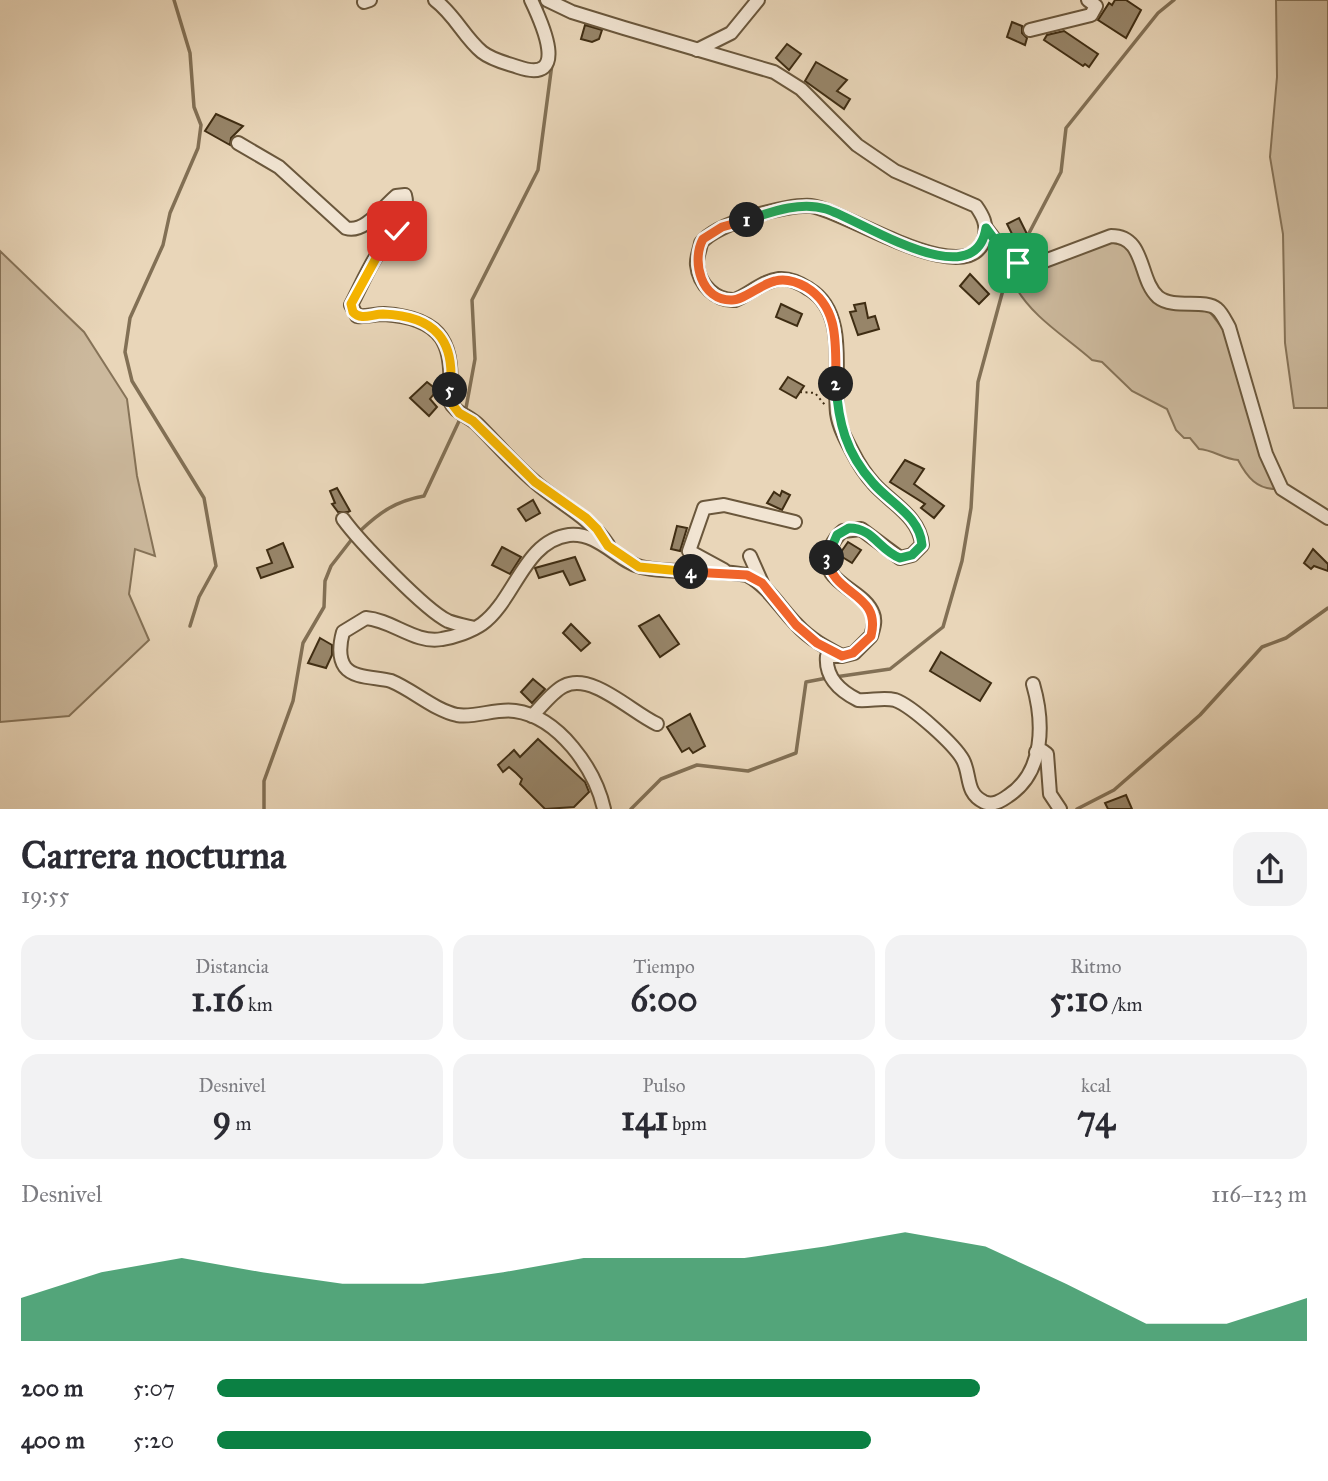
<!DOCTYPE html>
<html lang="es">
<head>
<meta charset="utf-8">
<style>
  body { margin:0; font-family:"IM FELL Great Primer",serif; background:#f2f2f3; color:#2b2b33; height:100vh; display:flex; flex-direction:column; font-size:26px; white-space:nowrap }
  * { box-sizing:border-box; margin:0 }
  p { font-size:23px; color:#7c7c81 }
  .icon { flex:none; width:38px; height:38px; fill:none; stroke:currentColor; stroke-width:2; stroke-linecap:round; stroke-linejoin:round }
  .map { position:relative; height:809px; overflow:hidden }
  .sheet { display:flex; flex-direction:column; background:#fff; flex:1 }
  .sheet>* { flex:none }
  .pin { position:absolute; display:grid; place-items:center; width:60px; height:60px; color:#fff; margin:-30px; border-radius:14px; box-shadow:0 4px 10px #0006 }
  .km { position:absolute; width:35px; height:35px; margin:-18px; border-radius:50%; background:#222; color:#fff; font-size:19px; line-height:35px; text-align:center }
  .round { display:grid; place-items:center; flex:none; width:74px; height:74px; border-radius:21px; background:#f2f2f3 }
  .summary { display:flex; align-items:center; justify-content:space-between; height:119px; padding:0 21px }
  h1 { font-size:38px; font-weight:800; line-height:52px }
  .metrics { display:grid; grid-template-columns:repeat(3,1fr); gap:10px; height:119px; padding:7px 21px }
  .metrics div { display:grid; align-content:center; border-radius:18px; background:#f2f2f3; text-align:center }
  .metrics b { font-size:35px; font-weight:800 }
  .metrics small { font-size:19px; font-weight:400 }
  .metrics p { font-size:19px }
  .chart { height:196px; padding:14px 21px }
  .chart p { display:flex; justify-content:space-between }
  .chart svg { width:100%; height:126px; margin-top:7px; fill:#0b8043; opacity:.7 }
  ul { padding:0 21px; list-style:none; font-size:23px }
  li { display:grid; grid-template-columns:112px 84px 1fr; align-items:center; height:52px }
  li i { height:18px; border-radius:9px; background:#0b8043 }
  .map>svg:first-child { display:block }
  .green { fill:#ccb99d; stroke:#867358; stroke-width:2 }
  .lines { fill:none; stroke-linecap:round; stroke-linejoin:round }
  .stream { stroke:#827055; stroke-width:3.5 }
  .building { fill:#978569; stroke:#3f2d13; stroke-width:2 }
  .minor-casing { stroke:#6a573c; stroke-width:16 }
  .path { stroke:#3f2d13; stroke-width:2; stroke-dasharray:2 3.5; stroke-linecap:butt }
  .minor { stroke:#f1e4d2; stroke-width:12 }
  .split-1-casing { stroke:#fff; stroke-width:14 }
  .split-2-casing { stroke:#fff; stroke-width:14 }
  .split-3-casing { stroke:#fff; stroke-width:14 }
  .split-4-casing { stroke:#fff; stroke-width:14 }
  .split-5-casing { stroke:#fff; stroke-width:14 }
  .split-6-casing { stroke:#fff; stroke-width:14 }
  .split-1 { stroke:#22a559; stroke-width:9 }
  .split-2 { stroke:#f0652b; stroke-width:9 }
  .split-3 { stroke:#22a559; stroke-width:9 }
  .split-4 { stroke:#f0652b; stroke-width:9 }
  .split-5 { stroke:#f5b400; stroke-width:9 }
  .split-6 { stroke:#f5b400; stroke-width:9 }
</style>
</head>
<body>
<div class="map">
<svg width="1328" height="809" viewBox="0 0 1328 809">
  <rect width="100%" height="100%" fill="#e9d6b9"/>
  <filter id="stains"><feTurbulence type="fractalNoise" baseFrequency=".00286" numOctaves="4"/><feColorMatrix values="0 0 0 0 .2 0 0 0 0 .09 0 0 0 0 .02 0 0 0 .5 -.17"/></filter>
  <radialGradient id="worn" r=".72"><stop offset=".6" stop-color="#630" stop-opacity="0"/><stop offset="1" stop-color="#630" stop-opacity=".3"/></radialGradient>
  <g class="green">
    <path d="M1276,0H1328V408H1294L1285,343L1283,234L1270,157L1277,77Z"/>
    <path d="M1106,241L1130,247L1155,300L1208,310L1223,329L1260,449L1278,489C1257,490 1247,477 1238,460C1223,459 1214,450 1199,449L1190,438H1184L1176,430L1167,409L1132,391L1102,362L1092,360C1065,336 1033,318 1015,286L1021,272L1033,270Z"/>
    <path d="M0,251L84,332L127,399L137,476L155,556L135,549L129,594L149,640L69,716L0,722Z"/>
  </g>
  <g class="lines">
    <g class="stream">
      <path d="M174,0L190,53L194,107L201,125L198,148L170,213L163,245L130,318L125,352L132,381L204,498L216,566L199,597L190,626"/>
      <path d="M541,2L543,15"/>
      <path d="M1017,256L1061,172L1066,128L1158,13L1174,0"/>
      <path d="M466,408L475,359L472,300L538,170L552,64"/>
      <path d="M360,531C380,512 396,501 424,496L460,419"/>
      <path d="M835,677L890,669L943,627L962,561L971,508L978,382L1006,279L1014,263"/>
      <path d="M264,809V781L293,701L303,643L324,607L325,581L331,566L352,539"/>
      <path d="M631,809L661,779L697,765L748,771L796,753L806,682L827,678"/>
      <path d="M1077,809L1114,790L1200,715L1262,647L1286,638L1328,608"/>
    </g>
  </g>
  <g class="building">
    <path d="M1115,0H1126L1141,10L1126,38L1098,20L1109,3L1112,5Z"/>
    <path d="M1012,22L1022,26V33L1027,38L1025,45L1007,37Z"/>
    <path d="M585,25L602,30L599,39L592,42L581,39Z"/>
    <path d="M1064,31L1098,54L1089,67L1085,64L1083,66L1044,40L1047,35Z"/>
    <path d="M787,44L801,54L789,70L776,58Z"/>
    <path d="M816,62L847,80L837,91L850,99L844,109L805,81Z"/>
    <path d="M216,114L243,126L231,138L230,145L205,131Z"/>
    <path d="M1019,218L1029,238L1017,244L1007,224Z"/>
    <path d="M970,274L989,294L979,304L960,286Z"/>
    <path d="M865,303L868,318L875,316L879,329L858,335L850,312L856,311L854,305Z"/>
    <path d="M781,304L802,314L797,326L776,317Z"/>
    <path d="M788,377L804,386L796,398L780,389Z"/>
    <path d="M427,382L437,390L430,399L437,407L429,416L410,398Z"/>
    <path d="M905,460L924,469L914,484L944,506L934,518L921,508L925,504L890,482Z"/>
    <path d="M337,488L350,511L348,512H338L332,504L335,503L330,491Z"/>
    <path d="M782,491L790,495L782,510L767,503L774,492L780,496Z"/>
    <path d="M533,500L540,513L526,521L518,509Z"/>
    <path d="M677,526L687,528L680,551L671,549Z"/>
    <path d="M848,542L861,550L852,563L839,555Z"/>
    <path d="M283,543L293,567L261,578L257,568L272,563L267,550Z"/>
    <path d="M502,547L521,557L510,574L492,565Z"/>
    <path d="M1313,549L1328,564V571L1314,566L1311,569L1304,563Z"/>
    <path d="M575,557L585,580L570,585L563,571L539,578L535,568Z"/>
    <path d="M659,615L679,644L660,657L639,626Z"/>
    <path d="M571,624L590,643L581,651L563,633Z"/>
    <path d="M320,638L332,645V655L326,668L308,663Z"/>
    <path d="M941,652L991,683L980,701L930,671Z"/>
    <path d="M533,679L545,689L532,703L521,692Z"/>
    <path d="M690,714L705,746L693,753L689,748L682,752L667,727Z"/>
    <path d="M538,739L585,782L589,792L574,807L545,809L520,784L522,779L516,773L509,767L503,772L498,765L514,750L520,757Z"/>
    <path d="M1126,795L1132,809H1108L1105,803Z"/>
  </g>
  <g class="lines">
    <g class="minor-casing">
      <g id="minor">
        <path d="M435,0C455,15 464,37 482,52C492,60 506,63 518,67C571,85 541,21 531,0"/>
        <path d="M547,0L572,12L624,28L774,72L801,89L857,145L895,171L976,206C983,216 987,224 985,236C972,296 843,209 811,206C787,204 716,223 701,243C700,250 696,258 697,265C699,285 716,301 735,300C750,294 762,281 779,279C789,278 800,283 809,289C849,313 833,374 837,413C839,427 846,440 853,453C858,463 866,475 874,484C891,503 920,517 922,545L912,555L900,558L861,529L843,531C836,536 833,542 830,549C816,583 864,588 873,614C876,621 873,629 871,636L854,653L842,656C825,647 810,639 797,625C780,608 769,587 747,575C713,568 676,575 641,567C617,561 599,532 569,535C524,541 515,600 482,624C472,631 455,637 442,639C415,644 392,620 366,618L343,632C340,643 338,657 345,667C354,679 378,677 391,681C413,690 434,710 457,715C476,718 496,708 515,711C559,717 595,769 604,809"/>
        <path d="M364,2L370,0"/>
        <path d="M1030,30L1091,15L1096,6L1088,0"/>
        <path d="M697,50L731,33L758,0"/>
        <path d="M238,143L279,167L346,228C364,234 383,207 396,196L405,195C411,217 392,233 381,249C369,266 361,286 351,305L357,316C366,317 375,314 384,314C444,318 455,345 449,400C455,413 467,415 477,424C496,443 514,464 535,482C560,504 589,516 608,545"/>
        <path d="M986,228C999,245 1010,266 1034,265L1111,236C1146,236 1138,279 1158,297C1174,310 1205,298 1217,309C1222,313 1226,322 1229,327L1266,454L1282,489L1328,518"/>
        <path d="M343,519C359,541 425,610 448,621C456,624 466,626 474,628"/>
        <path d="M750,556L762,583"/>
        <path d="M724,570L689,551L704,508L724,505L795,522"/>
        <path d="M839,656H827C825,677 840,691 858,700C871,701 883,697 895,700C912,706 955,745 963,760C971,775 965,793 984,802C993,806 1001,801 1008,796C1045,772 1044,722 1033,684"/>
        <path d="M532,716C541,707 553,691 564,686C592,672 631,712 657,724"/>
        <path d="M1036,752L1043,751L1047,754L1050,794L1060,809"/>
      </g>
    </g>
    <path class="path" d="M800,392L815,393L825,405"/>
    <use href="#minor" class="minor"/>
  </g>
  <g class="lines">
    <g class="split-1-casing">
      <path id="split-1" d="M747,220C771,212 800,201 826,209C861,220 975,298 986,228L1005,254L1018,263"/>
    </g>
    <g class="split-2-casing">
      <path id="split-2" d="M747,220L722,227L703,239C691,261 701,301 732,300C744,300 761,284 775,281C786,278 797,282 806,287C841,308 835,348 836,384"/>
    </g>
    <g class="split-3-casing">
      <path id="split-3" d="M827,558L837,535L849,528C873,528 879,550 900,558L912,555L922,545C920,516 890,503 873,483C846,453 838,422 836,384"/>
    </g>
    <g class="split-4-casing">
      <path id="split-4" d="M691,572L747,575L762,583L796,625L817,643L842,656L853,653L871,636C882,592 833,597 827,558"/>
    </g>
    <g class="split-5-casing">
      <path id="split-5" d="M450,390L449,400L459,413L473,421L535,482L586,518L597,529L608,546L639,567L691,572"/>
    </g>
    <g class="split-6-casing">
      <path id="split-6" d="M397,231L381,249L351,304L353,312C361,321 372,314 383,314C435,316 456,340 450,390"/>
    </g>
    <use href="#split-1" class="split-1"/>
    <use href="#split-2" class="split-2"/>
    <use href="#split-3" class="split-3"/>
    <use href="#split-4" class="split-4"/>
    <use href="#split-5" class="split-5"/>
    <use href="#split-6" class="split-6"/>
  </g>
  <rect width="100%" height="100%" filter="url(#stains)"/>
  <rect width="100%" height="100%" fill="url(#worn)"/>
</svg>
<div class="pin" style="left:1018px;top:263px;background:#1e9e55"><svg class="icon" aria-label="arrive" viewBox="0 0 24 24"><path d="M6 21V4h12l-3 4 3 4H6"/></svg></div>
<div class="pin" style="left:397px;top:231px;background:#d93025"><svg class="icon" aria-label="check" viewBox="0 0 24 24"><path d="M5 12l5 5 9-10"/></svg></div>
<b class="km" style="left:747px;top:220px">1</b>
<b class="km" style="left:836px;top:384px">2</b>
<b class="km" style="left:827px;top:558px">3</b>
<b class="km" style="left:691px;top:572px">4</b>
<b class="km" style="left:450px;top:390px">5</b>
</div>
<section class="sheet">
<div class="summary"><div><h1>Carrera nocturna</h1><p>19:55</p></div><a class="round"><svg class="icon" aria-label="share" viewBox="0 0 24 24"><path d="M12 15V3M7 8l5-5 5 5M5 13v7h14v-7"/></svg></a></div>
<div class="metrics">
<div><p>Distancia</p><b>1.16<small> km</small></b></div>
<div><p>Tiempo</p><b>6:00</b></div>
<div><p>Ritmo</p><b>5:10<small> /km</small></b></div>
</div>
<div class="metrics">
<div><p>Desnivel</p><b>9<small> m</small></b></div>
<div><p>Pulso</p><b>141<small> bpm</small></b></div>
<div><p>kcal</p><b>74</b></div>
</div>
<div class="chart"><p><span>Desnivel</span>116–123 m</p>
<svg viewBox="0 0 160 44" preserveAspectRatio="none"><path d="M0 44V29L10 20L20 15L30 20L40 24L50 24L60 20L70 15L80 15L90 15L100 11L110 6L120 11L130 24L140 38L150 38L160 29V44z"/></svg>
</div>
<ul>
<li><b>200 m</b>5:07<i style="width:70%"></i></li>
<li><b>400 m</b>5:20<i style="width:60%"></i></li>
</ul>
</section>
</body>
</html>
